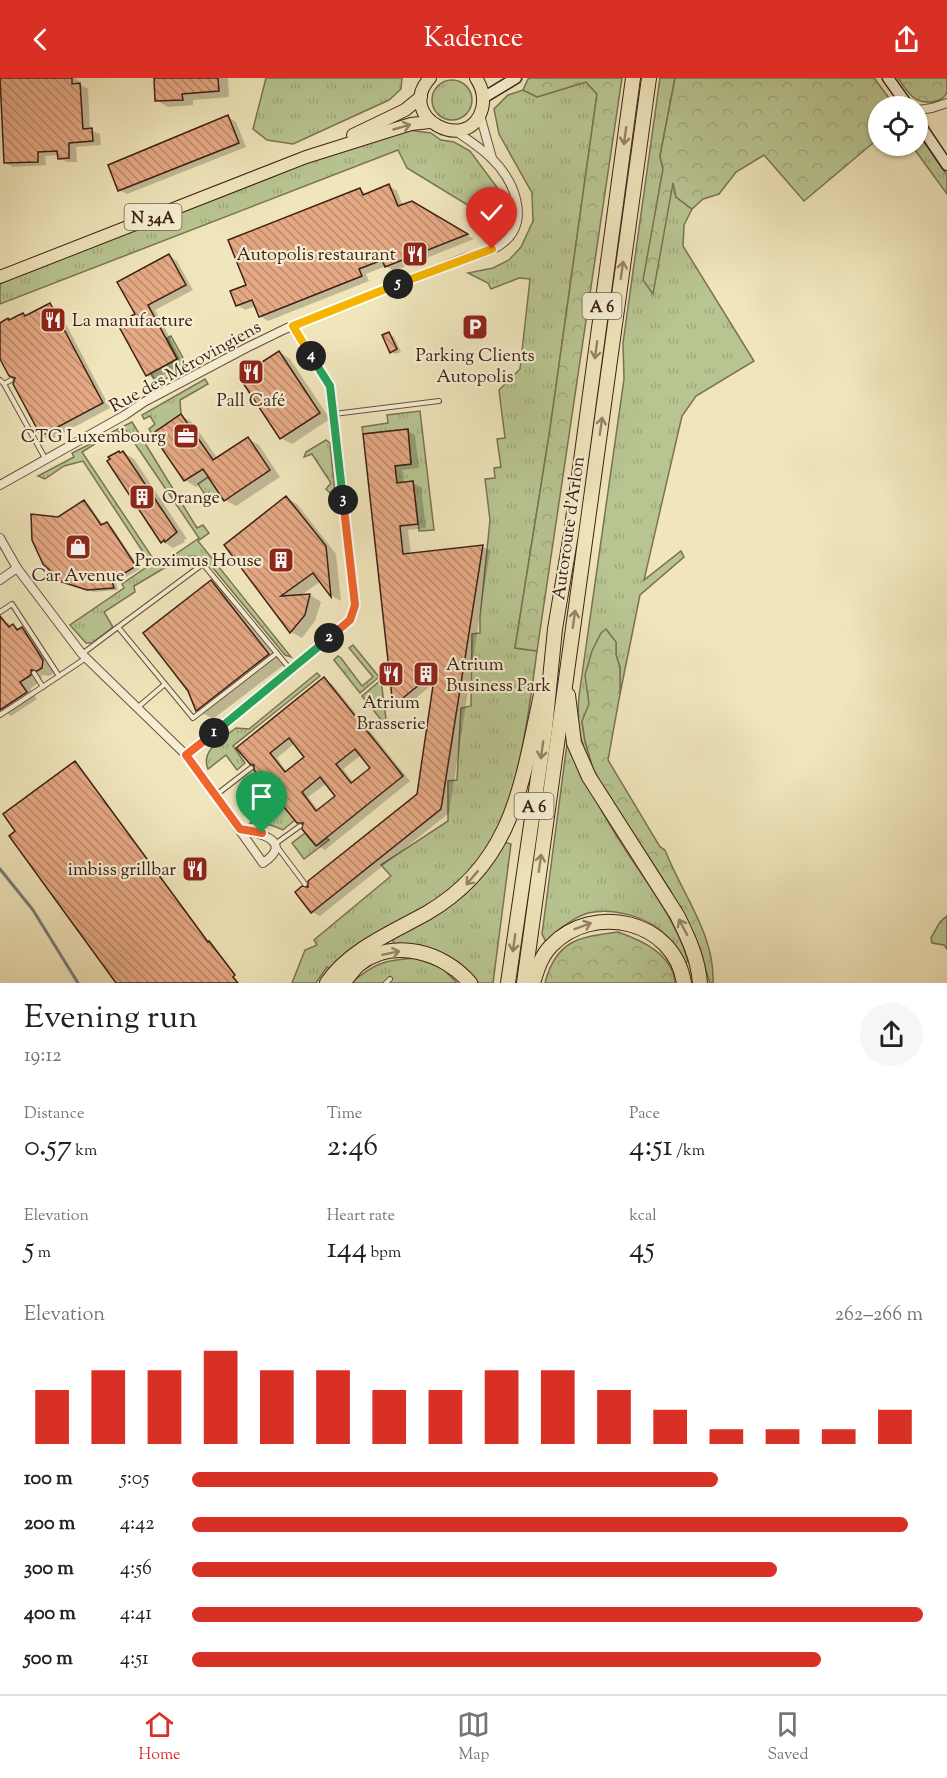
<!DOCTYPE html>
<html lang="en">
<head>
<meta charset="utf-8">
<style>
  body { margin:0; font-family:"Sorts Mill Goudy",serif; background:#f6f6f6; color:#222; height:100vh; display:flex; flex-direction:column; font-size:22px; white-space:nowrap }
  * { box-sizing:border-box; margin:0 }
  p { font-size:20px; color:#767676 }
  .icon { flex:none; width:33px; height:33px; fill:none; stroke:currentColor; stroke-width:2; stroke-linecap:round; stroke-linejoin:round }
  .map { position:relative; height:905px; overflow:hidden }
  .details { display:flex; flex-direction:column; background:#fff; flex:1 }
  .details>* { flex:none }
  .buttons { position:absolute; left:868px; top:18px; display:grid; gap:12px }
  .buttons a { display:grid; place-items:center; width:60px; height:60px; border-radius:50%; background:#fff; box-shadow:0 2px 4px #0004; font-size:30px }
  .pin { position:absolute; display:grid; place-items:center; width:51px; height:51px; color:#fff; margin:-62px -26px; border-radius:50% 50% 50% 0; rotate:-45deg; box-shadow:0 0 6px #0007 }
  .pin .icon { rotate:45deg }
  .km { position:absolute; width:30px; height:30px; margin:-15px; border-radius:50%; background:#222; color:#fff; font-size:16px; line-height:30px; text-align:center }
  .round { display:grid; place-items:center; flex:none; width:63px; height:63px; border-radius:32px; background:#f6f6f6 }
  .overview { display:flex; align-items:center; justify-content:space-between; height:102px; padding:0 24px }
  h1 { font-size:33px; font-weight:600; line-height:45px }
  .figures { display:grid; grid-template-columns:repeat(3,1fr); gap:9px; height:102px; padding:6px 24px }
  .figures div { display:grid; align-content:center }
  .figures b { font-size:30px; font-weight:600 }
  .figures small { font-size:16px; font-weight:400 }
  .figures p { font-size:16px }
  .chart { height:168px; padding:12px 24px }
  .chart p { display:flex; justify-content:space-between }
  .chart svg { width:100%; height:108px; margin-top:6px; stroke:#d93025; stroke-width:6 }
  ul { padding:0 24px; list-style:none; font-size:20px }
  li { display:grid; grid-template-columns:96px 72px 1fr; align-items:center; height:45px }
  li i { height:15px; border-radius:8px; background:#d93025 }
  header { display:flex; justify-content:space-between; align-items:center; height:78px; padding:0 24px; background:#d93025; color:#fff; font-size:27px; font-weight:600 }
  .dock { display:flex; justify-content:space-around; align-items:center; height:84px; border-top:2px solid #e0e0e0; background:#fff; font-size:16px; color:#767676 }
  .dock a { display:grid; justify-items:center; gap:3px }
  .dock .active { color:#d93025 }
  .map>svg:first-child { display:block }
  .grass { fill:url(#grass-tufts); stroke:#7b7254; stroke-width:1.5 }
  .forest { fill:url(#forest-crowns); stroke:#7b7254; stroke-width:1.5 }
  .shadow { fill:#0003; fill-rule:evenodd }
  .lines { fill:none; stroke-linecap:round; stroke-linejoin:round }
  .stream { stroke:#767e77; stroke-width:3 }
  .building { fill:url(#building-back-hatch); stroke:#3e2016; stroke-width:1.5; fill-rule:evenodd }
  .service-casing { stroke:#6a513f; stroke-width:6 }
  .minor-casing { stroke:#6a513f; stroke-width:10 }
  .secondary-casing { stroke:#3e2016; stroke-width:13 }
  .primary-casing { stroke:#3e2016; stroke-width:14 }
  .motorway-casing { stroke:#3e2016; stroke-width:16 }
  .service { stroke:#f5eed3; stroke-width:4 }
  .minor { stroke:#f5eed3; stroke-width:8 }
  .secondary { stroke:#f5eed3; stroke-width:10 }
  .primary { stroke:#f0e5bb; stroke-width:12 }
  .motorway { stroke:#f0e5bb; stroke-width:14 }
  .oneway { stroke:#978268 }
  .split-1-casing { stroke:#fff; stroke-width:12 }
  .split-2-casing { stroke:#fff; stroke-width:12 }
  .split-3-casing { stroke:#fff; stroke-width:12 }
  .split-4-casing { stroke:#fff; stroke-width:12 }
  .split-5-casing { stroke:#fff; stroke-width:12 }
  .split-6-casing { stroke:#fff; stroke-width:12 }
  .split-1 { stroke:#f0652b; stroke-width:8 }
  .split-2 { stroke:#22a559; stroke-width:8 }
  .split-3 { stroke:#f0652b; stroke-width:8 }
  .split-4 { stroke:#22a559; stroke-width:8 }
  .split-5 { stroke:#f5b400; stroke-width:8 }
  .split-6 { stroke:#f5b400; stroke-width:8 }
  .labels { text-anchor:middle; stroke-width:4.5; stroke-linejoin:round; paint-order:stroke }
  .shield { fill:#f5eed3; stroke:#755e4f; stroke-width:1.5 }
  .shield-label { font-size:16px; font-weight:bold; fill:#3e2016 }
  .poi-label { font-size:18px; fill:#3e2016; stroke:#f5eed3; text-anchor:end }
  .street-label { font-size:18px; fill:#3e2016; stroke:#f5eed3 }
</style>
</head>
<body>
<header><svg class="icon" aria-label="back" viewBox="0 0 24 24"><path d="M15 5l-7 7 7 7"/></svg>Kadence<svg class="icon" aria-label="share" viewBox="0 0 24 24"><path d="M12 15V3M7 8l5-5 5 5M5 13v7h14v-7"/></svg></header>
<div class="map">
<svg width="947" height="905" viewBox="0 0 947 905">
  <defs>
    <pattern id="grass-tufts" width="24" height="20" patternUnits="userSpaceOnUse" patternTransform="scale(1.5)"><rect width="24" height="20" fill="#b8c591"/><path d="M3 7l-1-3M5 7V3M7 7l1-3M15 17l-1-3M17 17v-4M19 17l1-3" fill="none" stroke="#9fa97c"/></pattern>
    <pattern id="forest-crowns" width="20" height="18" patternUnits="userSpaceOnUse" patternTransform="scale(1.5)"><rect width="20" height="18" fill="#b8c591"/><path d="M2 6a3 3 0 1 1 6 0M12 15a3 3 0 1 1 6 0" fill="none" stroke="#9fa97c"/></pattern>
    <pattern id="building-back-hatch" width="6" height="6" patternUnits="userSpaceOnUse" patternTransform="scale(1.5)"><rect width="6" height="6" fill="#e5a984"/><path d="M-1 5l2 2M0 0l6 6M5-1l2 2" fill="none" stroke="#bb896b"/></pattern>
  </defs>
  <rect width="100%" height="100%" fill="#f0e5bb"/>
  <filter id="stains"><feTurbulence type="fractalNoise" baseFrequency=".00333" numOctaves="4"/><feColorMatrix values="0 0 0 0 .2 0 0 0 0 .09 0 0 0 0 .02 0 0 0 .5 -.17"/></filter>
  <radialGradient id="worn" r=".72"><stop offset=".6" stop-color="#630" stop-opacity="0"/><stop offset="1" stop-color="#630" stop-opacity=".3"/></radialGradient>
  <g class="grass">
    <path d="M266,0H402L401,11L389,22L293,66L267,62L253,51Z"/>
    <path d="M660,0H675L660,78L663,91L644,202L673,102L676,119L692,131L684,147L683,168L754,283L696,318L682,338L644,502L681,473L684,479L640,517L620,616V589L616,577V564L582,644L585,663L594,694C580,663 576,654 579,618L624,301L623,265Z"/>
    <circle cx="452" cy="22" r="20"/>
    <path d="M586,4L597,16L550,351L515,570L537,573C528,639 518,740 472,790C436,828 375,862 330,891L327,889L316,905H292L305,872L317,867L314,862L391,798L381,787L448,743V703L457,702L461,630L471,628L472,556L480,555V540L490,442L485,401L495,400L494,390L501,389L497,361L505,360L499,312L520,291L530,201L519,200L491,211L488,205L468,195L493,190L509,182L521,169L533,143L532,115L499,56L494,31L508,17L523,12L537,19Z"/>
    <path d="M409,52L431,55L441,62L454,64L470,73L499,112L506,135L502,148L407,90L398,72L0,226V205L341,71Z"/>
    <path d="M918,55L947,97V116L912,68H918Z"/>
    <path d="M171,258L188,289L156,306L151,295L178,281L167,260Z"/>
    <path d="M205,301L208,306L180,322L181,336L152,356L149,351L155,346L150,338L144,341L142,337Z"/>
    <path d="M420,333L434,452L419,453L413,403L397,405L395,388L411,386L408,351L363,356L362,349L388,345L387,337Z"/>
    <path d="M132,344L197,450L203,447L209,455L198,463L291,579L285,577L208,484L201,479L193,478L183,479L134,508L135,514L104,534L113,549L92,565H86L70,547L124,510L122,506L151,486L83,383L64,388L45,401L38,398L74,379L72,375L94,364L95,366L82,374L158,488L199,460L125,351L108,359L106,357Z"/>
    <path d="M326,362L330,365L335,416L332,417L326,411L331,405L312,376L304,379L306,374Z"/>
    <path d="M208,399L220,416L209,423L198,406Z"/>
    <path d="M353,567L379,599L360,615L334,582L338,578L341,580L362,608L373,599L349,570Z"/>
    <path d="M317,595L320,598L233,668L245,685L237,692L226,677L208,691C200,672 223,660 236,650L249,651Z"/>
    <path d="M381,602L387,649L362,618Z"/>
    <path d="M567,666C585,702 603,738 625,771C648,807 676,842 688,883L685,885C679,876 674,865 667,858C649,839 613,829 588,835C572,840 557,853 546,864L542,856Z"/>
    <path d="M255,697L272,716L263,724L247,703Z"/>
    <path d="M279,722L295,742L283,752L271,747L250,745Z"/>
    <path d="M305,755L316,768L327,760L329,762L304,781L292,765Z"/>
    <path d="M504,764L511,766L493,905H479C452,876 434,868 395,867L392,861Z"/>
    <path d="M416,880L442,890L457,905H351C375,885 384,882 416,880Z"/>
  </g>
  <g class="forest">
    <path d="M531,0H622L537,573L515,570L550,351L597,16L586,4L537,19L523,12L528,1Z"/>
    <path d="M675,0H874L895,28H879V60L804,123L764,77L736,94L719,116L703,121L692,131L676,119L673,105L653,216L643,202L663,91L660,78Z"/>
    <path d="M898,0H947C947,4 947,11 947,14C942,27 921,26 913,19C907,14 902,6 898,0Z"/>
    <path d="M606,551L616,564V577L620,589V616L608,682L660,769L665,772C682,816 715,856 713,905H710L695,858L670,812L594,694L585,663L582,643L589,626L585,597L592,573L601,555Z"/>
    <path d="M947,838V871L944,867L932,865L931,860L940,844Z"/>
    <path d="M618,854C641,862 673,876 675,905H545C556,862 579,859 618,854Z"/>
  </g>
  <g class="shadow">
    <path d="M0,0H75L79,3V6L88,11L90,52L100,56L101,67L76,69L77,84H67L59,80V77L45,78L46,87L13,89L5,85Z"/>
    <path d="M155,0H228L229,19L193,22V27L168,29L156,22Z"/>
    <path d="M228,39L236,44L246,69L127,116L119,112Z"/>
    <path d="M389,108L397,113L403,128L412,124L474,161L394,193L386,188L366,196L369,203L268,243L260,238L256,228L245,232L237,227L248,208L360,112L368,116Z"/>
    <path d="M169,178L177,183L193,212L155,232L184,286L155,301L147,297L137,236Z"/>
    <path d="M50,227L58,231L110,330L50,362L42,357L16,301L0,278V246L23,237L27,239Z"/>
    <path d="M389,256L394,259L401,274L396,276L391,274Z"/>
    <path d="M279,274L290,281L330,341L292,366L281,360Z"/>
    <path d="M181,338L192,344L218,381L248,361L259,367L280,399L236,428L225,422L210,399L196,409L185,402L154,356Z"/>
    <path d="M407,353L415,357L419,390L402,392L404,406L413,405L421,409L426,450L408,452L411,477L483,469L490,473L449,735L320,838L312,834L309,810L418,717L435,604L402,632L395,627L364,357Z"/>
    <path d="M123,374L134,381L187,461L184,462L185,464L173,470L162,463L112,382Z"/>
    <path d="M286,420L297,426L336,476L341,523L332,518L321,503L300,518L310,517L321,524L315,543L302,560L291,554L226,468Z"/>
    <path d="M84,424L89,427L104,448L107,446L112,449L140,491L116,505L118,512L94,514L69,506L58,441Z"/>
    <path d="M211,504L228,513L285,586L213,641L197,632L189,612Z"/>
    <path d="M4,543L33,558L54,589L53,596L49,598L42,597L41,603L30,611L37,621L11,638L0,631V545Z"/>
    <path d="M324,601L332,606L410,703L325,772L317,767L304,747L298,744L255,688L251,685ZM295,665L306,679L287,694L277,680ZM361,677L372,690L354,705L343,691ZM327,705L337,718L319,733L308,719Z"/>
  </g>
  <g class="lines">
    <path class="stream" d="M0,791L33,832L78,905"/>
  </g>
  <g class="building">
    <path d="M0,0H72V6L80,5L83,51L92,50L93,63L69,65V80L58,81L57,73L38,74V84L4,85Z"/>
    <path d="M154,0H218L219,13L182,16L183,22L155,23Z"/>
    <path d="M228,37L239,65L118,113L108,87Z"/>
    <path d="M389,106L398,128L412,123L468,156L385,189L382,182L359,191L362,198L259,239L252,222L236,228L230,213L246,207L228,162L360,110L363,117Z"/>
    <path d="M169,176L186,207L148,227L177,281L146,298L117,245L135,236L117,204Z"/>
    <path d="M50,225L103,325L41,358L13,306L15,300L9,298L0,281V245L8,240L9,242L23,235L25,238Z"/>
    <path d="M389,254L397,271L390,275L382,257Z"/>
    <path d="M279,273L320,335L280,361L239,299Z"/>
    <path d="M181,336L213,382L248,359L270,392L224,423L203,391L184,403L152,356Z"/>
    <path d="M408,351L411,386L395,388L397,405L413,403L418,446L400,448L403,476L483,467L441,731L311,835L295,814L302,808L308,809V803L417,716L435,594L393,628L363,356Z"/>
    <path d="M119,373L120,375L123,373L177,454L165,464L164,462L161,465L107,383L110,381L108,379Z"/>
    <path d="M286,418L326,468L331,519L313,495L281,518L310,516L305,537L290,555L224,467Z"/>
    <path d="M84,422L101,447L107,444L136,488L112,503L114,510L87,512L62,504L43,486L32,462L31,436L58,439Z"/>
    <path d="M211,502L269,576L196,633L188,613L143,555Z"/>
    <path d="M0,538L9,549L13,546L17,552L22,549L43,582L42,590L37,593L31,592V597L20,604L27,614L0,632Z"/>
    <path d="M324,599L403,698L316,768L302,751L303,745H297L254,692V687L250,686L236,670ZM289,660L304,679L285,694L270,675ZM355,671L370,690L351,705L336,686ZM320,699L335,718L316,733L302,714Z"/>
    <path d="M75,683L208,864L209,863L235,897L233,899L238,905H116L9,758L15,753L3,736Z"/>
  </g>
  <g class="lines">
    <g class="service-casing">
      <g id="service">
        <path d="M0,302L4,306L46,382"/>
        <path d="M4,306L11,302"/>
        <path d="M334,336L439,323"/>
        <path d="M0,534L12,526L59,598L0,637"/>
        <path d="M118,549L203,486L290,591"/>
        <path d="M82,576L118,549L165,606L137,630"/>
        <path d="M34,595L43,609"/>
        <path d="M59,598L86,580"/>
        <path d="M165,606L193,640L277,575"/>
        <path d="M216,717L251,690"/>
        <path d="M300,748L275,766L305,806"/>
        <path d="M386,905L390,901"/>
      </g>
    </g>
    <g class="minor-casing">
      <g id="minor">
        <path d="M918,32L932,30L947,25"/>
        <path d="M480,37L492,80"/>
        <path d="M0,407L125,337L144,324L248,269L285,251L464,180C477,177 492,174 503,165C532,142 513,100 491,80C480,69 467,61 454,52"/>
        <path d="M0,460L17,490L82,576L186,677L263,785C295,763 259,755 240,751"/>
        <path d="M0,502L17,490"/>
        <path d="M186,677L344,547C351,541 353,536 355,527L330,308L293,248"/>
      </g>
    </g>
    <g class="secondary-casing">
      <g id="secondary">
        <path d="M888,0L908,28"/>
        <path d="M483,20L516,0"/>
        <path d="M918,44L947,87"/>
      </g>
    </g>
    <g class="primary-casing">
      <g id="primary">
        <path d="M430,0C394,39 469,78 482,31C485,19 482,9 476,0"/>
        <path d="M353,57L405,32L421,19"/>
        <path d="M0,199L306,79L411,46L430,44"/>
      </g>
    </g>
    <g class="motorway-casing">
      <g id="motorway">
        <path d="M568,617L574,665L589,699L677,837C688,859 698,880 700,905"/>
        <path d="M327,905C349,872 393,854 427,835C515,784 522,702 542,612"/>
        <path d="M343,905C348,899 353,892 358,887C393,859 444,874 470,905"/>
        <path d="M508,905L545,651L555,551L571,456L633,0"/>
        <path d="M524,905L649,0"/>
        <path d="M533,905C537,892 541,878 551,868C593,824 674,842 684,905"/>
      </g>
    </g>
    <use href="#service" class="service"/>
    <use href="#minor" class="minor"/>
    <use href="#secondary" class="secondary"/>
    <use href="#primary" class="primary"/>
    <use href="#motorway" class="motorway"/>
  </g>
  <defs><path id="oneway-shaft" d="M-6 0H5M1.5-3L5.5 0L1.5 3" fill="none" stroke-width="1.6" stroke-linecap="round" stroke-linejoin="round" transform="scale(1.5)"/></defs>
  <g class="oneway">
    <use href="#oneway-shaft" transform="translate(402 49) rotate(-16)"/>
    <use href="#oneway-shaft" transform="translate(625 58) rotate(98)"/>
    <use href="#oneway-shaft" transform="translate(622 192) rotate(-82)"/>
    <use href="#oneway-shaft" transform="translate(596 272) rotate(98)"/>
    <use href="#oneway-shaft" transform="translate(601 348) rotate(-82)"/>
    <use href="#oneway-shaft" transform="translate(574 541) rotate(-82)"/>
    <use href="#oneway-shaft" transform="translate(542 672) rotate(98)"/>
    <use href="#oneway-shaft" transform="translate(540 785) rotate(-82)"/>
    <use href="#oneway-shaft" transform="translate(472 800) rotate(130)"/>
    <use href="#oneway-shaft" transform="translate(583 848) rotate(-21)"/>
    <use href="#oneway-shaft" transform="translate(683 849) rotate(-118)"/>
    <use href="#oneway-shaft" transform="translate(514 865) rotate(98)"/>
    <use href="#oneway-shaft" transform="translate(391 875) rotate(-12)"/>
  </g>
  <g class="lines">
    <g class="split-1-casing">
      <path id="split-1" d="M214,655L186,677L240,751L262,755"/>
    </g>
    <g class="split-2-casing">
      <path id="split-2" d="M214,655L329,560"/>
    </g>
    <g class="split-3-casing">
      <path id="split-3" d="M329,560L350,542L355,527L343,422"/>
    </g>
    <g class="split-4-casing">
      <path id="split-4" d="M311,278L330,308L343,422"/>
    </g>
    <g class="split-5-casing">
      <path id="split-5" d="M311,278L293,248L398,206"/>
    </g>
    <g class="split-6-casing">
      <path id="split-6" d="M398,206L492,171"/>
    </g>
    <use href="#split-1" class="split-1"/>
    <use href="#split-2" class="split-2"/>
    <use href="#split-3" class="split-3"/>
    <use href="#split-4" class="split-4"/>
    <use href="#split-5" class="split-5"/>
    <use href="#split-6" class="split-6"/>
  </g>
  <defs>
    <g id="restaurant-square" transform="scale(1.35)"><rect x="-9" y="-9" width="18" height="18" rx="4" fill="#8f2418" stroke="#f5eed3"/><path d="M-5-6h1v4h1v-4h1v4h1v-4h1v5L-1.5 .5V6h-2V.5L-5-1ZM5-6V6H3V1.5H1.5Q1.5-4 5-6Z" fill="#fff"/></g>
    <g id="parking-square" transform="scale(1.35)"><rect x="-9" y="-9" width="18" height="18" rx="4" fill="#8f2418" stroke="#f5eed3"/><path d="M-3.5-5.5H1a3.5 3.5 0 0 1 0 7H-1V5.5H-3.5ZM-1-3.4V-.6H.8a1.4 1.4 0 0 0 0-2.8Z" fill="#fff"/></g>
    <g id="office-square" transform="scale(1.35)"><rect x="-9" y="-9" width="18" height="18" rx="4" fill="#8f2418" stroke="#f5eed3"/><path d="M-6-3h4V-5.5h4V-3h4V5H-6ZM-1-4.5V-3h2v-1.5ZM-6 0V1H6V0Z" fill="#fff"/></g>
    <g id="building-square" transform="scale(1.35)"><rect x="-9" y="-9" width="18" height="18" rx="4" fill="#8f2418" stroke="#f5eed3"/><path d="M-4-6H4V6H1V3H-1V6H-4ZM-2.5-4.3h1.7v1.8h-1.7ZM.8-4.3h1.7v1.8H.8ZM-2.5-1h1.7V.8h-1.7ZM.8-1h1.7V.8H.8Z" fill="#fff"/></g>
    <g id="shop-square" transform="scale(1.35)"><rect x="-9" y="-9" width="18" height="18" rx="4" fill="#8f2418" stroke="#f5eed3"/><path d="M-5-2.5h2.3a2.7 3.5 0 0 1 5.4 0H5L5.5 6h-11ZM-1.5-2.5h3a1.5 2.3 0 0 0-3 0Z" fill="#fff"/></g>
  </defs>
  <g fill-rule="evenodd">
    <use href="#restaurant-square" x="415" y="176"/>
    <use href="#restaurant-square" x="53" y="242"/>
    <use href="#parking-square" x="475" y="249"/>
    <use href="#restaurant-square" x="251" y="294"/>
    <use href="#office-square" x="186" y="358"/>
    <use href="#building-square" x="142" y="419"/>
    <use href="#shop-square" x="78" y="469"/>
    <use href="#building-square" x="281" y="482"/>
    <use href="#restaurant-square" x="391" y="596"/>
    <use href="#building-square" x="426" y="596"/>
    <use href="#restaurant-square" x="195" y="791"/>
  </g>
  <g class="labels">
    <g class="shield">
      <rect x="124.5" y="126" width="57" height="26" rx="4.5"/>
      <rect x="582.5" y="215" width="39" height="26" rx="4.5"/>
      <rect x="514.5" y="715" width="39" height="26" rx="4.5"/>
    </g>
    <g class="shield-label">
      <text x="153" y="145">N 34A</text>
      <text x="602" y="234">A 6</text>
      <text x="534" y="734">A 6</text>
    </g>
    <g class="poi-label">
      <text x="396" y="182">Autopolis restaurant</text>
      <text x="72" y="248" text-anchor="start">La manufacture</text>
      <text x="475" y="283" text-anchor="middle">Parking Clients<tspan x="475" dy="21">Autopolis</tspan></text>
      <text x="251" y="328" text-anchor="middle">Pall Café</text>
      <text x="166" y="364">CTG Luxembourg</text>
      <text x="162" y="425" text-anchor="start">Orange</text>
      <text x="262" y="488">Proximus House</text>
      <text x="78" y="503" text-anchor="middle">Car Avenue</text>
      <text x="446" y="592" text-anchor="start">Atrium<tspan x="446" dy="21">Business Park</tspan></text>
      <text x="391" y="630" text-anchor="middle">Atrium<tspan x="391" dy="21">Brasserie</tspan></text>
      <text x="176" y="797">imbiss grillbar</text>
    </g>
    <g class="street-label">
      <text transform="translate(185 288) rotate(-29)" y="6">Rue des Mérovingiens</text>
      <text transform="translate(568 450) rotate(-82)" y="6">Autoroute d'Arlon</text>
    </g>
  </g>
  <rect width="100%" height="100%" filter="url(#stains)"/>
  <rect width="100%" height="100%" fill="url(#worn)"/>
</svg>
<div class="buttons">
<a><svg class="icon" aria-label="locate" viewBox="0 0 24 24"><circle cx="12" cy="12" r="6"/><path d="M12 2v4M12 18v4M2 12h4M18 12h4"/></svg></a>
</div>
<div class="pin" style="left:262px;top:755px;background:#1e9e55"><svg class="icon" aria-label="arrive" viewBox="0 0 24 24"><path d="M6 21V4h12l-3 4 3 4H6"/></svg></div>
<div class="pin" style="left:492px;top:171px;background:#d93025"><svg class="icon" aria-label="check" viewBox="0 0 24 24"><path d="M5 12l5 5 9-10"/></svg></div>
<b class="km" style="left:214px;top:655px">1</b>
<b class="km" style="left:329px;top:560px">2</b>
<b class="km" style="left:343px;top:422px">3</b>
<b class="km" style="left:311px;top:278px">4</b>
<b class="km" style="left:398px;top:206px">5</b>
</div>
<section class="details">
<div class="overview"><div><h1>Evening run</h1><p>19:12</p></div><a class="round"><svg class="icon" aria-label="share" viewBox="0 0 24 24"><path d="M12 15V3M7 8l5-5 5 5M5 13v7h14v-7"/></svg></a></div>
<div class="figures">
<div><p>Distance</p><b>0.57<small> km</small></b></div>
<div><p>Time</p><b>2:46</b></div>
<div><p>Pace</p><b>4:51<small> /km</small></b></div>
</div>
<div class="figures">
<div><p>Elevation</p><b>5<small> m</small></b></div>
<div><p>Heart rate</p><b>144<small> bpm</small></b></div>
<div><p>kcal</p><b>45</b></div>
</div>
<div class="chart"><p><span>Elevation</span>262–266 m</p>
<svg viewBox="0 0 160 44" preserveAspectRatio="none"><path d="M5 44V22M15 44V14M25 44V14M35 44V6M45 44V14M55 44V14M65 44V22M75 44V22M85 44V14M95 44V14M105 44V22M115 44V30M125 44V38M135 44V38M145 44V38M155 44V30"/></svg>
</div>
<ul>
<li><b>100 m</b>5:05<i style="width:72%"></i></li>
<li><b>200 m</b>4:42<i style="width:98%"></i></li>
<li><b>300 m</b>4:56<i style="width:80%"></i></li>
<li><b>400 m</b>4:41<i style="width:100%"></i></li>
<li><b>500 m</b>4:51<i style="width:86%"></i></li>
</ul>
</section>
<nav class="dock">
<a class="active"><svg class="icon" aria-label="home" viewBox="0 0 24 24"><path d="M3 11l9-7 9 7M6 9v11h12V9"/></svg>Home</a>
<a><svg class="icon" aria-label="map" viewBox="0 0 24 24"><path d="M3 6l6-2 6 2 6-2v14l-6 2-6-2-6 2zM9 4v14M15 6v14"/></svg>Map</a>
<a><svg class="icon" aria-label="saved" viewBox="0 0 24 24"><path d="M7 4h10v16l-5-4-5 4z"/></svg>Saved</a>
</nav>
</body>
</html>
